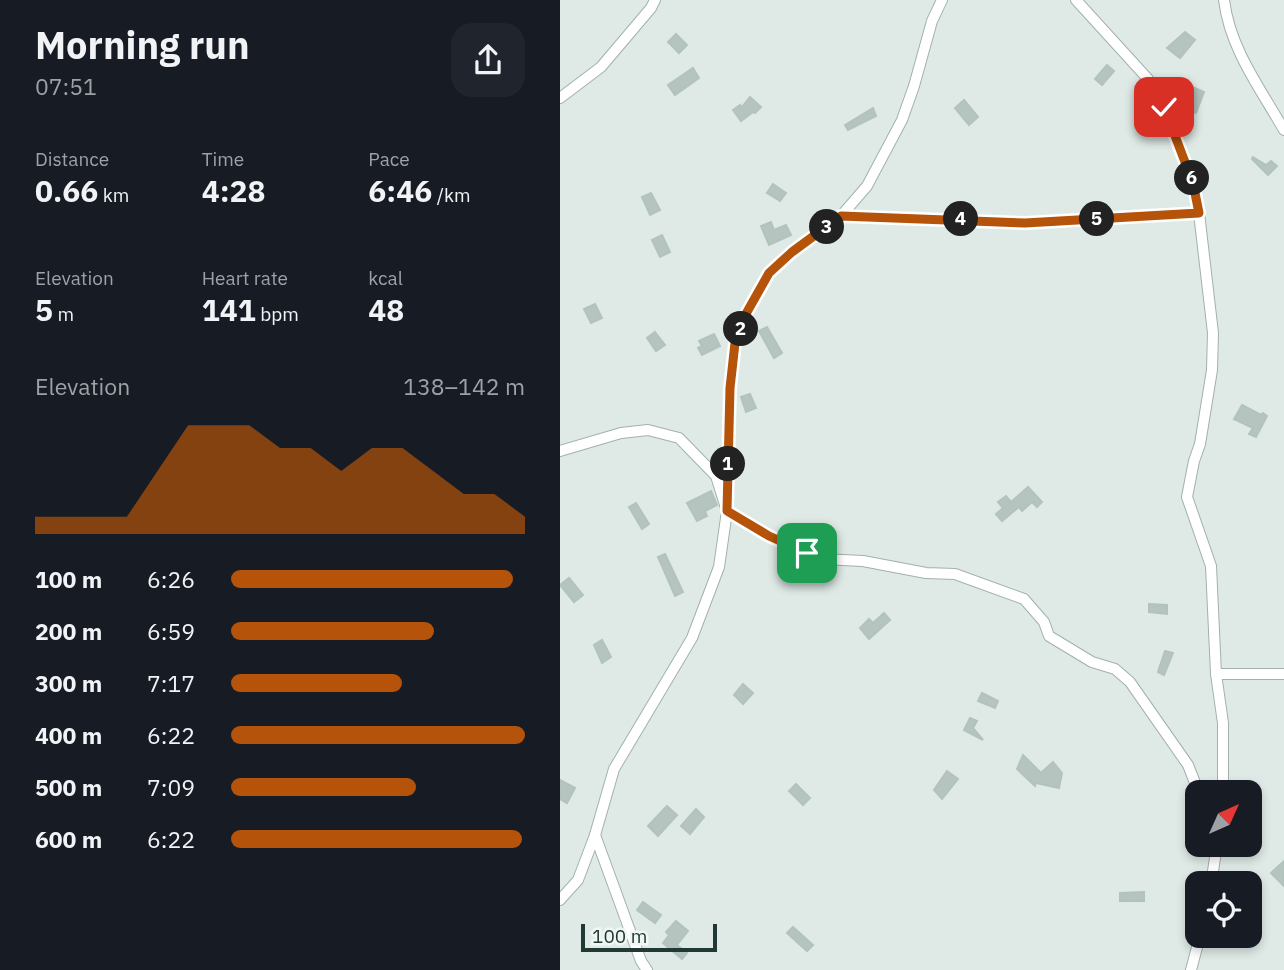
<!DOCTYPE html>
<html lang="en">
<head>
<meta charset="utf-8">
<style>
  body { margin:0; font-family:"IBM Plex Sans",sans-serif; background:#20242c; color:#f1f3f6; height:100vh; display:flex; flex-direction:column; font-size:26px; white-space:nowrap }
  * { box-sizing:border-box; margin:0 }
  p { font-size:23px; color:#9ea1a6 }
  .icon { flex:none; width:38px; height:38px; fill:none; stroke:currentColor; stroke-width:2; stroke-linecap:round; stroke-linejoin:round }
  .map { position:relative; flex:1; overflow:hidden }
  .panel { display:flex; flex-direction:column; background:#171b24; width:560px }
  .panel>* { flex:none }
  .needle { width:46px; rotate:45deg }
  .buttons { position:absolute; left:625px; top:780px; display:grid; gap:14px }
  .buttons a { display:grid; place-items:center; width:77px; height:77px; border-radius:14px; background:#171b24; box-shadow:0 4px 10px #0003; font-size:35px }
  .scale { position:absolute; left:21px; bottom:18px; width:136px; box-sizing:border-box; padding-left:7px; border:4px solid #213934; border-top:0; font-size:19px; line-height:24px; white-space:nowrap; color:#213934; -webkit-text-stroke:5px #eff6f3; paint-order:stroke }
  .pin { position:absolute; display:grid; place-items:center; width:60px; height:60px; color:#fff; margin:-30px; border-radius:14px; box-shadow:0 4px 10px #0006 }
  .km { position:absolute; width:35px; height:35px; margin:-18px; border-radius:50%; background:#222; color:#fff; font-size:19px; line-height:35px; text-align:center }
  .round { display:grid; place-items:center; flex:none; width:74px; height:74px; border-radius:21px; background:#20242c }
  .overview { display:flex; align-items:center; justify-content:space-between; height:119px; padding:0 35px }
  h1 { font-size:38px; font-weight:700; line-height:52px }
  .figures { display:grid; grid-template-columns:repeat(3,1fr); gap:10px; height:119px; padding:7px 35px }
  .figures div { display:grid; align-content:center }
  .figures b { font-size:30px; font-weight:700 }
  .figures small { font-size:19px; font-weight:400 }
  .figures p { font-size:19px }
  .chart { height:196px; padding:14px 35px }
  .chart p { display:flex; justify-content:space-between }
  .chart svg { width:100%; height:126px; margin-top:7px; fill:#b45309; opacity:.7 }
  ul { padding:0 35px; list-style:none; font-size:23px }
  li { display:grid; grid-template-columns:112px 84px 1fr; align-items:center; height:52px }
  li i { height:18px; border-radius:9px; background:#b45309 }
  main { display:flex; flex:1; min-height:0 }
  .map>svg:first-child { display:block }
  .building { fill:#b5c4bf; stroke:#b2c3bd; stroke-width:2 }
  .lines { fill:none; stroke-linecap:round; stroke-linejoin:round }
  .street-casing { stroke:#a2b1ad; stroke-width:12 }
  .street { stroke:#fff; stroke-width:10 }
  .route-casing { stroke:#fff; stroke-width:14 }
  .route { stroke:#b45309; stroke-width:9 }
</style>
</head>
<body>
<main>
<section class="panel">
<div class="overview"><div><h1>Morning run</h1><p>07:51</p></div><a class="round"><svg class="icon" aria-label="share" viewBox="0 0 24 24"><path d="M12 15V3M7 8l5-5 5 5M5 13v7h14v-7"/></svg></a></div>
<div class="figures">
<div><p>Distance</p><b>0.66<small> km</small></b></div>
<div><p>Time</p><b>4:28</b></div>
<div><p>Pace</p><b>6:46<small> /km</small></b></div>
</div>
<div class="figures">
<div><p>Elevation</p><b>5<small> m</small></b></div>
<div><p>Heart rate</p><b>141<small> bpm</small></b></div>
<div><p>kcal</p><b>48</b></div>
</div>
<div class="chart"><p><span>Elevation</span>138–142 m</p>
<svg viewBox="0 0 160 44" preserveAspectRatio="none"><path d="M0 44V38L10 38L20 38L30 38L40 22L50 6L60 6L70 6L80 14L90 14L100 22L110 14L120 14L130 22L140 30L150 30L160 38V44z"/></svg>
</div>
<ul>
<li><b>100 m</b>6:26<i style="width:96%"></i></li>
<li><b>200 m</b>6:59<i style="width:69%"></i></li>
<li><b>300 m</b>7:17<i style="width:58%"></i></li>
<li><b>400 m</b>6:22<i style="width:100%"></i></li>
<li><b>500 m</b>7:09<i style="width:63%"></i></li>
<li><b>600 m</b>6:22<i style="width:99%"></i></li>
</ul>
</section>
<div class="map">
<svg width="724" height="970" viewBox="0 0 724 970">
  <rect width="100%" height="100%" fill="#dfeae6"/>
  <g class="building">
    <path d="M625,32L635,40L620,58L607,48Z"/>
    <path d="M116,34L127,45L119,53L108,42Z"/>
    <path d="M547,65L554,71L542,85L535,79Z"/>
    <path d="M133,68L139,78L115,95L108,85Z"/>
    <path d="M630,86L644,92L636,113L627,109L628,106L623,104Z"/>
    <path d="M190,97L201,107L195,113L193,112L181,121L173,110L180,105L182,107Z"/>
    <path d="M404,100L418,117L409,125L395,108Z"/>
    <path d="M313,108L316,116L288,130L285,125Z"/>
    <path d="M693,157L706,165L711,161L717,166L708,175L692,159Z"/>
    <path d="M213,184L226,193L220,201L207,193Z"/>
    <path d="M91,193L100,210L90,215L82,197Z"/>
    <path d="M211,222L214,230L226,225L231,235L209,245L201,226Z"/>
    <path d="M102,235L110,252L100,257L92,240Z"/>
    <path d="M35,304L42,318L31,323L24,309Z"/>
    <path d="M207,327L222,353L214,358L199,331Z"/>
    <path d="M95,332L105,345L96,351L87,338Z"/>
    <path d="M154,334L160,346L142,355L138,348L142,346L139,341Z"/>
    <path d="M190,394L196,408L186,412L181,397Z"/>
    <path d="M682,405L701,415L703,413L707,416L696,437L689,434L693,428L674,419Z"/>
    <path d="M468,487L482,502L477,507L472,502L462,511L459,507L442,521L436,514L443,508L438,502L446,496L451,502Z"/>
    <path d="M151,491L157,505L145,511L147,516L137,521L127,503Z"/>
    <path d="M76,503L89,524L82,529L69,507Z"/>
    <path d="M105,554L123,592L115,596L98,557Z"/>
    <path d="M9,578L23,595L14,602L0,585Z"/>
    <path d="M589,604L607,605V614L589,612Z"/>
    <path d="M324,613L330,620L309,639L300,628L309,619L313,623Z"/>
    <path d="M42,640L51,657L42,663L34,645Z"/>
    <path d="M605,651L613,653L604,675L598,672Z"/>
    <path d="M183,684L193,693L183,704L174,695Z"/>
    <path d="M422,693L438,701L435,708L418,701Z"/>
    <path d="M410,718L417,721L413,728L423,740L404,730Z"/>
    <path d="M463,755L481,773L493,762L502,773L499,788L476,783L475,786L457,769Z"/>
    <path d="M387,771L398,779L382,799L374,790Z"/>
    <path d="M0,780L15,788L7,803L0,799Z"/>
    <path d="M236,784L250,798L243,805L229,791Z"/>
    <path d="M107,806L117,815L98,836L88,826Z"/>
    <path d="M136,809L144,817L130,834L121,826Z"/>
    <path d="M724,861V886L711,873Z"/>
    <path d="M584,892V901H560V893Z"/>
    <path d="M83,902L101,915L95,923L77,910Z"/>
    <path d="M116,921L128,931L117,945L127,953L122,959L103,943L109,935L106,932Z"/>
    <path d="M233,927L253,945L247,951L227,933Z"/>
  </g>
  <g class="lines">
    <g class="street-casing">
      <g id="street">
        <path d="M516,0L588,79L605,107L633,182L639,213L653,333L652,370L640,444L634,461L627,497L651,566L656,674L663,723V793"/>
        <path d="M664,0C670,49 700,88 724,130"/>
        <path d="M0,98L41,67L91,8L95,0"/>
        <path d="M281,216L465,223L639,213"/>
        <path d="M0,451L61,433L88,430L119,438L156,476L167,511L209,536L262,559L303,561L366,573L395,574L464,599L484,622L489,636L532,662L555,669L570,682L628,765L639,793"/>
        <path d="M656,674H724"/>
        <path d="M35,835L81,961L87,970"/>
        <path d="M651,884L657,845"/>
        <path d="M0,900L18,880L35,835L54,769L132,638L159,567L167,511L170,389L175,343L187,312L209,273L231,252L281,216L307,186L342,120L354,86L372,21L382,0"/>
        <path d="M631,970L640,936"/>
      </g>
    </g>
    <use href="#street" class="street"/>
  </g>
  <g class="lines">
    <g class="route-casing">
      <path id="route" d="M247,553L209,536L167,511L170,388L175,343L187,312L209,273L232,252L281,216L465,223L639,213L633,183L604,107"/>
    </g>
    <use href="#route" class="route"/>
  </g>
</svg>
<div class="buttons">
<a><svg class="needle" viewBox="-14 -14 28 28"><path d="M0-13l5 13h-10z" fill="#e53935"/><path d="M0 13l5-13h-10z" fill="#9ea1a6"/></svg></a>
<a><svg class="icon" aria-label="locate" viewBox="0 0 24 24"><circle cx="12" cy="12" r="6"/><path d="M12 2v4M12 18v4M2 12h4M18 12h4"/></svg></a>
</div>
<div class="scale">100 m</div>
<div class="pin" style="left:247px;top:553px;background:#1e9e55"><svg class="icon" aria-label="arrive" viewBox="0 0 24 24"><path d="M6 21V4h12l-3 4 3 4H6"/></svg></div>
<div class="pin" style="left:604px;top:107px;background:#d93025"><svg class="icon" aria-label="check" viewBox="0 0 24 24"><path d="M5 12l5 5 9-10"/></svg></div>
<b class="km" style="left:168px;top:464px">1</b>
<b class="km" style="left:181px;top:329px">2</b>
<b class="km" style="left:267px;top:227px">3</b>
<b class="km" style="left:401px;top:219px">4</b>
<b class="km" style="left:537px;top:219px">5</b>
<b class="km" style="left:632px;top:178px">6</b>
</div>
</main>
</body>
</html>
